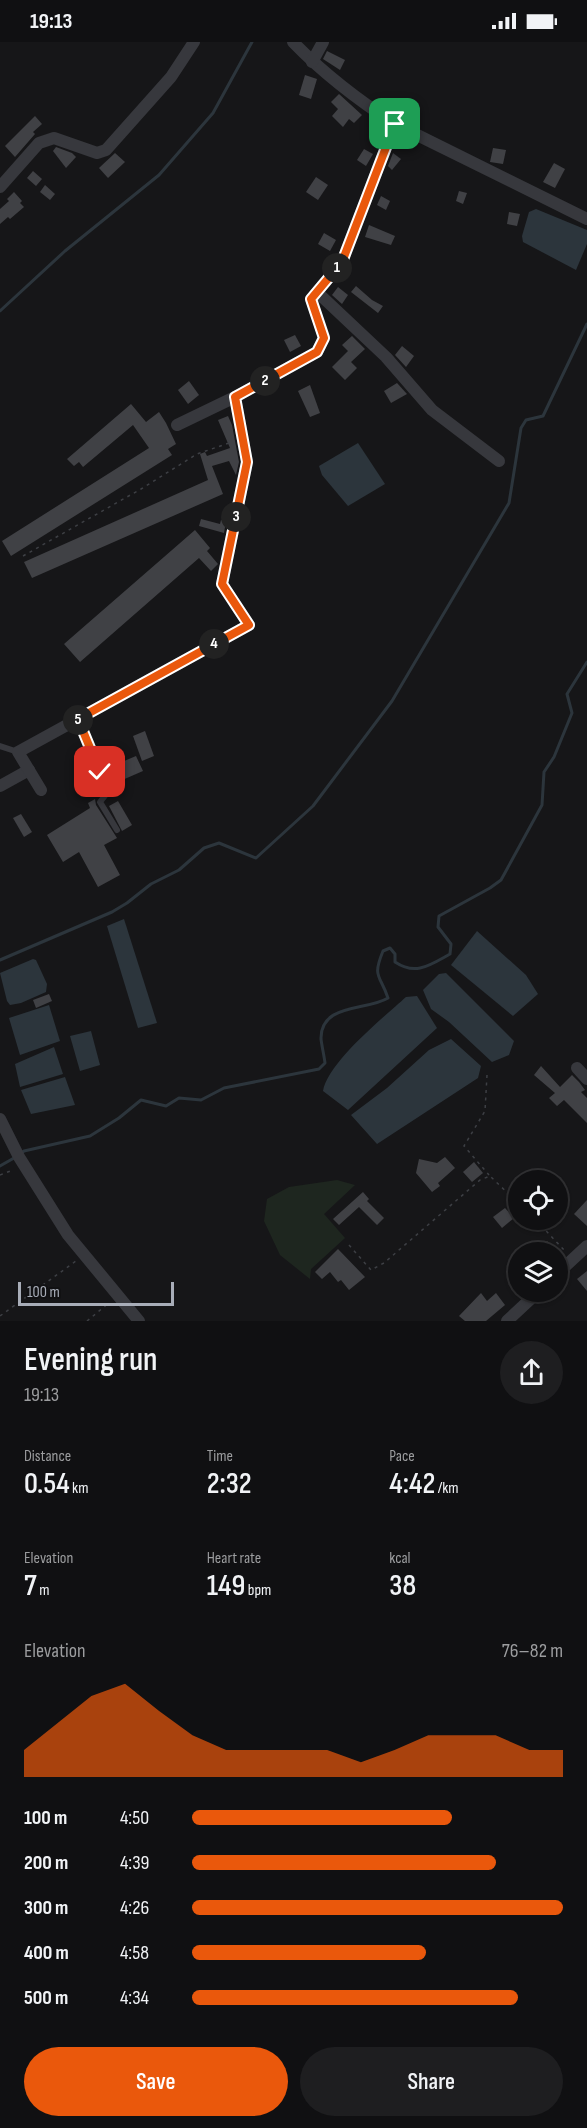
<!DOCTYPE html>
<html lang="en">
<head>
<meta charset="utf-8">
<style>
  body { margin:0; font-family:"Sofia Sans Condensed",sans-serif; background:#1e1e20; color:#f1f3f6; height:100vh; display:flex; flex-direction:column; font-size:22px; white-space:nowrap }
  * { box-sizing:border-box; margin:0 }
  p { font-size:20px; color:#9c9d9f }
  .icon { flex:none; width:33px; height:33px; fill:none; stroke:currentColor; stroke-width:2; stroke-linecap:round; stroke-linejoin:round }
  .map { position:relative; height:1279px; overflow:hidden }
  .panel { display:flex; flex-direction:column; background:#101012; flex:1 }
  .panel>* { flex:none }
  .buttons { position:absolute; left:508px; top:1128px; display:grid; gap:12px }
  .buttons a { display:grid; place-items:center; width:60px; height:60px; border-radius:50%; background:#101012; box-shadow:0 2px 4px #0004,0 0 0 2px #303032; font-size:30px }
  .scale { position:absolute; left:18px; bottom:15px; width:156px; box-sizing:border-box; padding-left:6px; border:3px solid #a8adb8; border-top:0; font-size:16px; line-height:21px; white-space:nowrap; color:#a8adb8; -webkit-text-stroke:4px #111113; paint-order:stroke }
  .pin { position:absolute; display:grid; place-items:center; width:51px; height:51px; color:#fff; margin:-26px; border-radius:12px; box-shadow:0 3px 9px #0006 }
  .km { position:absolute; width:30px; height:30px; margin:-15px; border-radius:50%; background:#222; color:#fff; font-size:16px; line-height:30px; text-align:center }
  .round { display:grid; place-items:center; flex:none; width:63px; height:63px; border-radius:32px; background:#1e1e20 }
  .summary { display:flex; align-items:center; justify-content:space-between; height:102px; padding:0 24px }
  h1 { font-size:33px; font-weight:600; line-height:45px }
  .stats { display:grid; grid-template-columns:repeat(3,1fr); gap:9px; height:102px; padding:6px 24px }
  .stats div { display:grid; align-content:center }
  .stats b { font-size:30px; font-weight:600 }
  .stats small { font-size:16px; font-weight:400 }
  .stats p { font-size:16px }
  .chart { height:168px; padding:12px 24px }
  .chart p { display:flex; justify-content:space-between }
  .chart svg { width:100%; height:108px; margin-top:6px; fill:#ea580c; opacity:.7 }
  .action { display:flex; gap:12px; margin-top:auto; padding:12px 24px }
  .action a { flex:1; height:69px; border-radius:36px; background:#ea580c; color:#fff; font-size:24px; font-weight:600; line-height:69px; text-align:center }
  .action a+a { background:#1e1e20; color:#f1f3f6 }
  ul { padding:0 24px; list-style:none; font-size:20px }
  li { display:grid; grid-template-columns:96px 72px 1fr; align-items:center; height:45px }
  li i { height:15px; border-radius:8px; background:#ea580c }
  .status { display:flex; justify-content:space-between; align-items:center; height:42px; padding:0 30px; background:#101012; direction:ltr }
  .status svg { height:16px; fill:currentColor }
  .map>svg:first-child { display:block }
  .green { fill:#1e261f }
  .water { fill:#2c353c }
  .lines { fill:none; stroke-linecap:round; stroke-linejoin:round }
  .stream { stroke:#2c353c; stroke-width:3 }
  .building { fill:#404145 }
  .path { stroke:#3d3f44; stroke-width:1.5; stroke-dasharray:3 4.5; stroke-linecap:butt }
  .lane { stroke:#37383d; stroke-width:6 }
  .street { stroke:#37383d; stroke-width:12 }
  .route-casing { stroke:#fff; stroke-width:12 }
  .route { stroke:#ea580c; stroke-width:8 }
</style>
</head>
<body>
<div class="status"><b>19:13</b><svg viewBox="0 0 49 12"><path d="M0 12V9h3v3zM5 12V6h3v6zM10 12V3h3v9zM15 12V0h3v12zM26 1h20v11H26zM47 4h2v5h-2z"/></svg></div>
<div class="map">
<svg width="587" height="1279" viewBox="0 0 587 1279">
  <rect width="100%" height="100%" fill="#161618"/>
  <path class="green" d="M337,1138L355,1143L324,1172L345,1196L311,1227L310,1237L280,1213L264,1179L267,1157L289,1145Z"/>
  <g class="water">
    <path d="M536,167L587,188V202L576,228L523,200L522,194L529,170Z"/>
    <path d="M358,401L385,442L348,464L322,433L319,424Z"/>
    <path d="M124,877L157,981L138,986L107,884Z"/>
    <path d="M477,889L526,933L538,952L513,974L451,923Z"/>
    <path d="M33,917L36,918L47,942L46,950L21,961L10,963L7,959L0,931Z"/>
    <path d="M446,931L514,999L509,1013L492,1020L449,980L431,967L423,948L439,932Z"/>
    <path d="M417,954L437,986L348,1068L323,1049C328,1020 384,975 406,955Z"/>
    <path d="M49,963L60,999L20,1013L9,976Z"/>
    <path d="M91,989L100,1023L80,1029L70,994Z"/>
    <path d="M451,997L481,1024L478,1036L377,1102L351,1073L387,1046L429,1008Z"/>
    <path d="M54,1005L63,1032L20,1045L15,1022Z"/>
    <path d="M65,1035L75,1063L31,1072L21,1048Z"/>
  </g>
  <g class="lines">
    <g class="stream">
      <path d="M0,269L65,209L159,133L213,71L252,0"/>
      <path d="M0,918L112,870L127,861L151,842L179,828L204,806L219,801L256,816L313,764L392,659L509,461L521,386L526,378L543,374L587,282"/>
      <path d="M20,1112L24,1109L90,1094L119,1076L141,1058L166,1064L179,1056L201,1058L224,1046L319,1027L325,1021C324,1013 322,1005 321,997C320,961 367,969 388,956C380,932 372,936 383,909L390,906L395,912V920C416,934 430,923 450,912L451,902L438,885L439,874L490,846L501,838L542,763L544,730L554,715L572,671L567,652L587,620"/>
      <path d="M0,1124L14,1116"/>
    </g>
  </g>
  <g class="building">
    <path d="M327,9L345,18L340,28L323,17Z"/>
    <path d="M305,33L317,37L311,57L299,53Z"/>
    <path d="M339,52L362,73L354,81L349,77L343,85L332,74L338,67L331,60Z"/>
    <path d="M35,74L42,82L33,90L35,92L15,115L5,104Z"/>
    <path d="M56,105L72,111L76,115L66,126L53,109Z"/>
    <path d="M493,106L506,108L503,122L490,120Z"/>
    <path d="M364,107L373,112L366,124L357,118Z"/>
    <path d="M115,111L125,120L108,136L99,126Z"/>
    <path d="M393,111L401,117L392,128L388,124Z"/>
    <path d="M554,121L565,127L555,146L543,140Z"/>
    <path d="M33,129L42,137L36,144L27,136Z"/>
    <path d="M316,135L328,143L318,158L306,150Z"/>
    <path d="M45,143L55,152L50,158L40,150Z"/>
    <path d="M459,149L467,151L463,162L456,159Z"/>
    <path d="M14,150L22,159L20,161L24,165L10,177L8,175L0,182V167L9,159L7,157Z"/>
    <path d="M381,154L390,159L386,168L377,163Z"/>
    <path d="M509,170L520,172L517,184L507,182Z"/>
    <path d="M369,183L395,194L391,203L365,195Z"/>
    <path d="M324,191L336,198L330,209L318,202Z"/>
    <path d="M356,244L372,258L383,264L378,271L351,250Z"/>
    <path d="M338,245L348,253L342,262L332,253Z"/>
    <path d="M295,293L301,304L290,310L284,298Z"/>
    <path d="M352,294L365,307L351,320L357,326L345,338L332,325L348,309L342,303Z"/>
    <path d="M402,304L414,314L406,325L395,313Z"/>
    <path d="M189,339L199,353L188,362L178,348Z"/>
    <path d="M397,341L407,352L391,361L384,349Z"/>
    <path d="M310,343L320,371L310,375L298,349Z"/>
    <path d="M131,362L146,380L159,370L166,381L176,402L168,407L172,413L11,514L2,499L149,406L133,383L83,425L79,420L74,424L67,417Z"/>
    <path d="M228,374L232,383L239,420L236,433L229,419L212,424L223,452L32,536L24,520L208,438L200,412L205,410L207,414L230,406L218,378Z"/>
    <path d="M201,477L220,482L221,478L226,479L224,491L199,484Z"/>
    <path d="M195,488L210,506L207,509L218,522L211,529L199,516L80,620L64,602Z"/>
    <path d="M145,689L154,714L142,719L133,694Z"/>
    <path d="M110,705L117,722L136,714L143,729L120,739L121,741L112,745L98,711Z"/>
    <path d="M88,716L101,747L95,750L81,719Z"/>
    <path d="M95,757L96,763L117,796L104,803L120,833L98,845L79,810L63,820L47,793L90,766L88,761Z"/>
    <path d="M118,759L132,783L122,789L109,764Z"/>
    <path d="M21,772L32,790L24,795L13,776Z"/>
    <path d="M49,952L52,959L36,966L33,958Z"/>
    <path d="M541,1024L560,1045L572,1033L579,1040L585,1048L581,1050L587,1056V1081L564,1058L557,1064L549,1056L555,1051L534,1033Z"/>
    <path d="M445,1115L455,1126L438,1141L440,1144L432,1150L416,1131L419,1117L437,1121Z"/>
    <path d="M474,1120L483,1131L472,1140L463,1130Z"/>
    <path d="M363,1150L369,1157L367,1159L384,1176L377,1183L359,1165L339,1183L333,1177Z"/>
    <path d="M587,1158V1184L574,1172Z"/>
    <path d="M505,1166L514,1176L502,1186L493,1175Z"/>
    <path d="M547,1199L558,1210H533Z"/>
    <path d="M338,1207L365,1235L349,1248L341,1238L338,1240L330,1230L322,1237L315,1230Z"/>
    <path d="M587,1229V1249L577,1237Z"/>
    <path d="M481,1251L487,1259L496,1251L505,1263L486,1279H465L459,1274Z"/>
  </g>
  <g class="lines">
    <g class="path">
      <path d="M23,514L141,447L197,412L232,400"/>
      <path d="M487,1033L485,1069L464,1104L489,1133"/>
      <path d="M0,1133L13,1128"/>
      <path d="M536,1178L564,1208"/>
      <path d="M349,1203L371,1228L384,1221L480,1138L490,1134L519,1162"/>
      <path d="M0,1274L76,1219"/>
      <path d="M87,1279L110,1260"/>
    </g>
    <g class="lane">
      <path d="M78,677L108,750L100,760L117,788"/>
      <path d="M0,704L18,710"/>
    </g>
    <g class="street">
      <path d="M293,0C323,31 358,58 395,82L587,177"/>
      <path d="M312,20L323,0"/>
      <path d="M0,145L39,101L54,96L97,111L106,108L171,35L194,0"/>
      <path d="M317,250L386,315L432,368L499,419"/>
      <path d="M177,383L235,355L317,310L324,295L311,257L342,220L395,82"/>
      <path d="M0,744L29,728"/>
      <path d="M41,748L18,710L249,583L222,542L247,420L235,355"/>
      <path d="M577,1026L587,1037"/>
      <path d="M0,1077L19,1115L68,1193L139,1279"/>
      <path d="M558,1231L587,1204"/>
      <path d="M507,1279L538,1250"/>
    </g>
  </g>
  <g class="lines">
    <g class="route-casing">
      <path id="route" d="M100,730L78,677L249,583L222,542L247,420L235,355L317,310L324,296L311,257L342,220L395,82"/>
    </g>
    <use href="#route" class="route"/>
  </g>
</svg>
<div class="buttons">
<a><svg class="icon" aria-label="locate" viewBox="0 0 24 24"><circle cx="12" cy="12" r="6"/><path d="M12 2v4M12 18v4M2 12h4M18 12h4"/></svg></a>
<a><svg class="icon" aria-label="layers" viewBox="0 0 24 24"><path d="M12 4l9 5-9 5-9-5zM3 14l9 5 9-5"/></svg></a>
</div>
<div class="scale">100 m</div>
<div class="pin" style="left:395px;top:82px;background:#1e9e55"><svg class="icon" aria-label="arrive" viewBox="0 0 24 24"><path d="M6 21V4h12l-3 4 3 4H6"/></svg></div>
<div class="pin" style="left:100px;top:730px;background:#d93025"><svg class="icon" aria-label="check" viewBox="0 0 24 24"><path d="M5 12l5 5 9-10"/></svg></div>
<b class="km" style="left:337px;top:226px">1</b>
<b class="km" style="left:265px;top:339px">2</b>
<b class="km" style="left:236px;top:475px">3</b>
<b class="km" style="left:214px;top:602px">4</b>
<b class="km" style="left:78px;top:678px">5</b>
</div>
<section class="panel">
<div class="summary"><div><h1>Evening run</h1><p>19:13</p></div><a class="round"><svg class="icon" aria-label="share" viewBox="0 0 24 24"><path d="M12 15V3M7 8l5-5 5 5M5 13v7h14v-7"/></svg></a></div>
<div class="stats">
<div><p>Distance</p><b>0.54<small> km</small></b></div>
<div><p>Time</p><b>2:32</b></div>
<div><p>Pace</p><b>4:42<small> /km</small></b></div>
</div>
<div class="stats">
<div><p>Elevation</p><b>7<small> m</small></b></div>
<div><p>Heart rate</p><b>149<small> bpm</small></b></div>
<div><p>kcal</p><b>38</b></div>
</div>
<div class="chart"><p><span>Elevation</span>76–82 m</p>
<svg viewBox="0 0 160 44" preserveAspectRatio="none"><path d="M0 44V33L10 22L20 11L30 6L40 17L50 27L60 33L70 33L80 33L90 33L100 38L110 33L120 27L130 27L140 27L150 33L160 33V44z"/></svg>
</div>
<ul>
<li><b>100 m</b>4:50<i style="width:70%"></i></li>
<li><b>200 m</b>4:39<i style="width:82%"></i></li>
<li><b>300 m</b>4:26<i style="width:100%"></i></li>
<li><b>400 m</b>4:58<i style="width:63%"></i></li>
<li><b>500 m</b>4:34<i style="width:88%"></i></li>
</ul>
<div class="action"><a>Save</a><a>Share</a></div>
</section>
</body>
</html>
